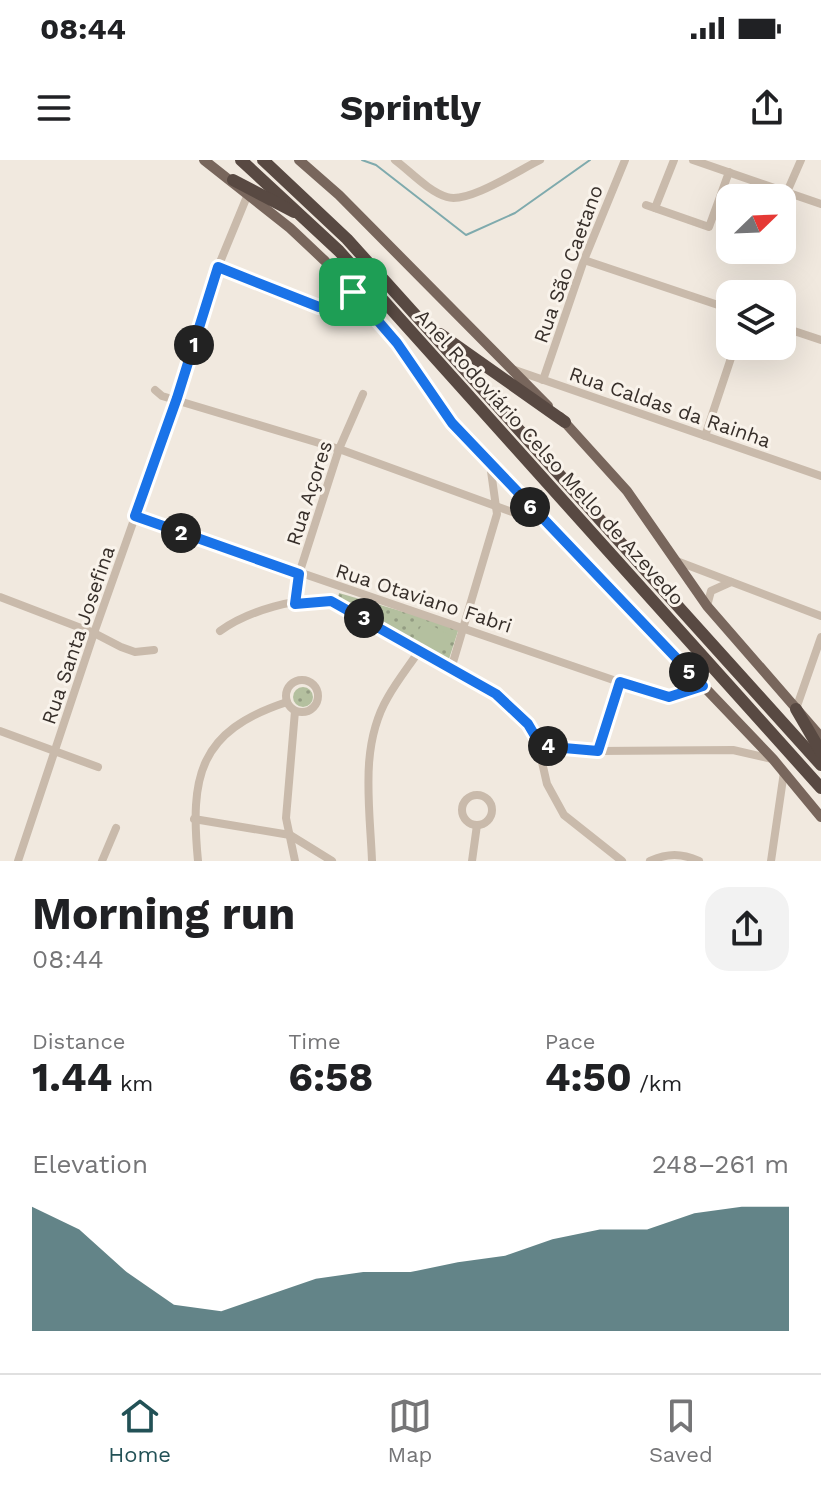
<!DOCTYPE html>
<html lang="en">
<head>
<meta charset="utf-8">
<style>
  body { margin:0; font-family:"Work Sans",sans-serif; background:#f2f2f2; color:#202124; height:100vh; display:flex; flex-direction:column; font-size:30px; white-space:nowrap }
  * { box-sizing:border-box; margin:0 }
  p { font-size:26px; color:#757577 }
  .icon { flex:none; width:44px; height:44px; fill:none; stroke:currentColor; stroke-width:2; stroke-linecap:round; stroke-linejoin:round }
  .map { position:relative; height:701px; overflow:hidden }
  .side { display:flex; flex-direction:column; background:#fff; flex:1 }
  .side>* { flex:none }
  .needle { width:52px; rotate:67deg }
  .tools { position:absolute; left:716px; top:24px; display:grid; gap:16px }
  .tools a { display:grid; place-items:center; width:80px; height:80px; border-radius:16px; background:#fff; box-shadow:0 8px 32px #0002; font-size:40px }
  .pin { position:absolute; display:grid; place-items:center; width:68px; height:68px; color:#fff; margin:-34px; border-radius:16px; box-shadow:0 4px 12px #0006 }
  .km { position:absolute; width:40px; height:40px; margin:-20px; border-radius:50%; background:#222; color:#fff; font-size:22px; line-height:40px; text-align:center }
  .round { display:grid; place-items:center; flex:none; width:84px; height:84px; border-radius:24px; background:#f2f2f2 }
  .headline { display:flex; align-items:center; justify-content:space-between; height:136px; padding:0 32px }
  h1 { font-size:44px; font-weight:700; line-height:60px }
  .figures { display:grid; grid-template-columns:repeat(3,1fr); gap:12px; height:136px; padding:8px 32px }
  .figures div { display:grid; align-content:center }
  .figures b { font-size:40px; font-weight:700 }
  .figures small { font-size:22px; font-weight:400 }
  .figures p { font-size:22px }
  .chart { height:224px; padding:16px 32px }
  .chart p { display:flex; justify-content:space-between }
  .chart svg { width:100%; height:144px; margin-top:8px; fill:#225156; opacity:.7 }
  .status { display:flex; justify-content:space-between; align-items:center; height:56px; padding:0 40px; background:#fff; direction:ltr }
  .status svg { height:22px; fill:currentColor }
  header { display:flex; justify-content:space-between; align-items:center; height:104px; padding:0 32px; background:#fff; font-size:36px; font-weight:700 }
  .tabs { display:flex; justify-content:space-around; align-items:center; height:112px; border-top:2px solid #e0e0e0; background:#fff; font-size:22px; color:#757577 }
  .tabs a { display:grid; justify-items:center; gap:4px }
  .tabs .active { color:#225156 }
  .map>svg:first-child { display:block }
  .park { fill:url(#park-dots) }
  .pitch { fill:#b4c09f }
  .lines { fill:none; stroke-linecap:round; stroke-linejoin:round }
  .stream { stroke:#7faaad; stroke-width:2 }
  .minor { stroke:#c9baab; stroke-width:8 }
  .major { stroke:#78665c; stroke-width:10 }
  .highway { stroke:#584942; stroke-width:12 }
  .route-casing { stroke:#fff; stroke-width:16 }
  .route { stroke:#1a73e8; stroke-width:10 }
  .labels { text-anchor:middle; stroke-width:6; stroke-linejoin:round; paint-order:stroke }
  .street-label { font-size:20px; fill:#372f2a; stroke:#f9f3eb }
</style>
</head>
<body>
<div class="status"><b>08:44</b><svg viewBox="0 0 49 12"><path d="M0 12V9h3v3zM5 12V6h3v6zM10 12V3h3v9zM15 12V0h3v12zM26 1h20v11H26zM47 4h2v5h-2z"/></svg></div>
<header><svg class="icon" aria-label="menu" viewBox="0 0 24 24"><path d="M4 6h16M4 12h16M4 18h16"/></svg>Sprintly<svg class="icon" aria-label="share" viewBox="0 0 24 24"><path d="M12 15V3M7 8l5-5 5 5M5 13v7h14v-7"/></svg></header>
<div class="map">
<svg width="821" height="701" viewBox="0 0 821 701">
  <defs>
    <pattern id="park-dots" width="8" height="8" patternUnits="userSpaceOnUse" patternTransform="scale(2)"><rect width="8" height="8" fill="#b4c09f"/><path d="M2 2h.1M6 6h.1" fill="none" stroke="#939c82" stroke-width="1.8" stroke-linecap="round"/></pattern>
  </defs>
  <rect width="100%" height="100%" fill="#f1e9df"/>
  <g class="park">
    <path d="M339,433L459,468L448,502L338,438Z"/>
    <circle cx="303" cy="537" r="10"/>
  </g>
  <path class="pitch" d="M424,461L449,475L439,493L414,478Z"/>
  <g class="lines">
    <path class="stream" d="M362,0L376,5L466,75L515,53L590,0"/>
    <g class="minor">
      <path d="M395,0C411,12 428,31 447,37C468,44 519,10 540,0"/>
      <path d="M693,0L821,44"/>
      <path d="M787,32L801,0"/>
      <path d="M646,45L709,67L729,12"/>
      <path d="M655,48L674,0"/>
      <path d="M584,100L730,149"/>
      <path d="M218,107L319,147L333,145L353,132"/>
      <path d="M782,167L821,180"/>
      <path d="M512,209L821,316"/>
      <path d="M543,220L584,100L625,0"/>
      <path d="M155,230L162,236L339,289L545,364"/>
      <path d="M705,276L735,186"/>
      <path d="M135,356L660,536H676L703,526"/>
      <path d="M674,400L821,456"/>
      <path d="M0,437L94,473L121,487L135,492L154,490"/>
      <path d="M295,444L299,414L339,289L363,234"/>
      <path d="M707,446L711,431L731,422"/>
      <path d="M220,471C248,451 298,436 331,441L496,534L513,547L536,576L547,624L564,655L622,701"/>
      <path d="M451,509L497,354L490,304"/>
      <circle cx="302" cy="536" r="16"/>
      <path d="M796,549L821,477"/>
      <path d="M295,551L286,658L295,701"/>
      <path d="M0,571L98,607"/>
      <path d="M541,586L598,591L733,590L772,599"/>
      <path d="M598,591L620,522"/>
      <circle cx="477" cy="650" r="15"/>
      <path d="M194,659L290,675L332,701"/>
      <path d="M18,701L94,473L177,238L218,107L248,34"/>
      <path d="M102,701L116,668"/>
      <path d="M198,701C190,617 198,571 287,542"/>
      <path d="M372,701C370,647 359,586 388,537C397,521 409,506 419,491"/>
      <path d="M472,701L477,665"/>
      <path d="M650,701C668,693 681,693 699,701"/>
      <path d="M771,701L784,612"/>
    </g>
    <g class="major">
      <path d="M204,0L290,68L325,101L397,183L452,263L773,599L821,657"/>
      <path d="M299,0L339,35L548,246"/>
      <path d="M560,257L627,331L707,446L821,577"/>
    </g>
    <g class="highway">
      <path d="M241,0L339,91L821,628"/>
      <path d="M263,0L347,79L821,605"/>
      <path d="M233,20L294,52"/>
      <path d="M440,174L565,262"/>
      <path d="M796,549L821,592"/>
    </g>
  </g>
  <g class="lines">
    <g class="route-casing">
      <path id="route" d="M218,107L319,147L333,145L353,132L397,183L452,263L703,526L669,537L620,522L598,591L541,586L528,564L496,534L331,441L295,444L299,414L135,356L177,238Z"/>
    </g>
    <use href="#route" class="route"/>
  </g>
  <g class="labels">
    <g class="street-label">
      <text transform="translate(568 104) rotate(-70)" y="7">Rua São Caetano</text>
      <text transform="translate(670 247) rotate(19)" y="7">Rua Caldas da Rainha</text>
      <text transform="translate(550 297) rotate(48)" y="7">Anel Rodoviário Celso Mello de Azevedo</text>
      <text transform="translate(309 333) rotate(-72)" y="7">Rua Açores</text>
      <text transform="translate(424 438) rotate(18)" y="7">Rua Otaviano Fabri</text>
      <text transform="translate(78 475) rotate(-71)" y="7">Rua Santa Josefina</text>
    </g>
  </g>
</svg>
<div class="tools">
<a><svg class="needle" viewBox="-14 -14 28 28"><path d="M0-13l5 13h-10z" fill="#e53935"/><path d="M0 13l5-13h-10z" fill="#757577"/></svg></a>
<a><svg class="icon" aria-label="layers" viewBox="0 0 24 24"><path d="M12 4l9 5-9 5-9-5zM3 14l9 5 9-5"/></svg></a>
</div>
<div class="pin" style="left:353px;top:132px;background:#1e9e55"><svg class="icon" aria-label="arrive" viewBox="0 0 24 24"><path d="M6 21V4h12l-3 4 3 4H6"/></svg></div>
<b class="km" style="left:194px;top:185px">1</b>
<b class="km" style="left:181px;top:373px">2</b>
<b class="km" style="left:364px;top:458px">3</b>
<b class="km" style="left:548px;top:586px">4</b>
<b class="km" style="left:689px;top:512px">5</b>
<b class="km" style="left:530px;top:347px">6</b>
</div>
<section class="side">
<div class="headline"><div><h1>Morning run</h1><p>08:44</p></div><a class="round"><svg class="icon" aria-label="share" viewBox="0 0 24 24"><path d="M12 15V3M7 8l5-5 5 5M5 13v7h14v-7"/></svg></a></div>
<div class="figures">
<div><p>Distance</p><b>1.44<small> km</small></b></div>
<div><p>Time</p><b>6:58</b></div>
<div><p>Pace</p><b>4:50<small> /km</small></b></div>
</div>
<div class="chart"><p><span>Elevation</span>248–261 m</p>
<svg viewBox="0 0 160 44" preserveAspectRatio="none"><path d="M0 44V6L10 13L20 26L30 36L40 38L50 33L60 28L70 26L80 26L90 23L100 21L110 16L120 13L130 13L140 8L150 6L160 6V44z"/></svg>
</div>
</section>
<nav class="tabs">
<a class="active"><svg class="icon" aria-label="home" viewBox="0 0 24 24"><path d="M3 11l9-7 9 7M6 9v11h12V9"/></svg>Home</a>
<a><svg class="icon" aria-label="map" viewBox="0 0 24 24"><path d="M3 6l6-2 6 2 6-2v14l-6 2-6-2-6 2zM9 4v14M15 6v14"/></svg>Map</a>
<a><svg class="icon" aria-label="saved" viewBox="0 0 24 24"><path d="M7 4h10v16l-5-4-5 4z"/></svg>Saved</a>
</nav>
</body>
</html>
